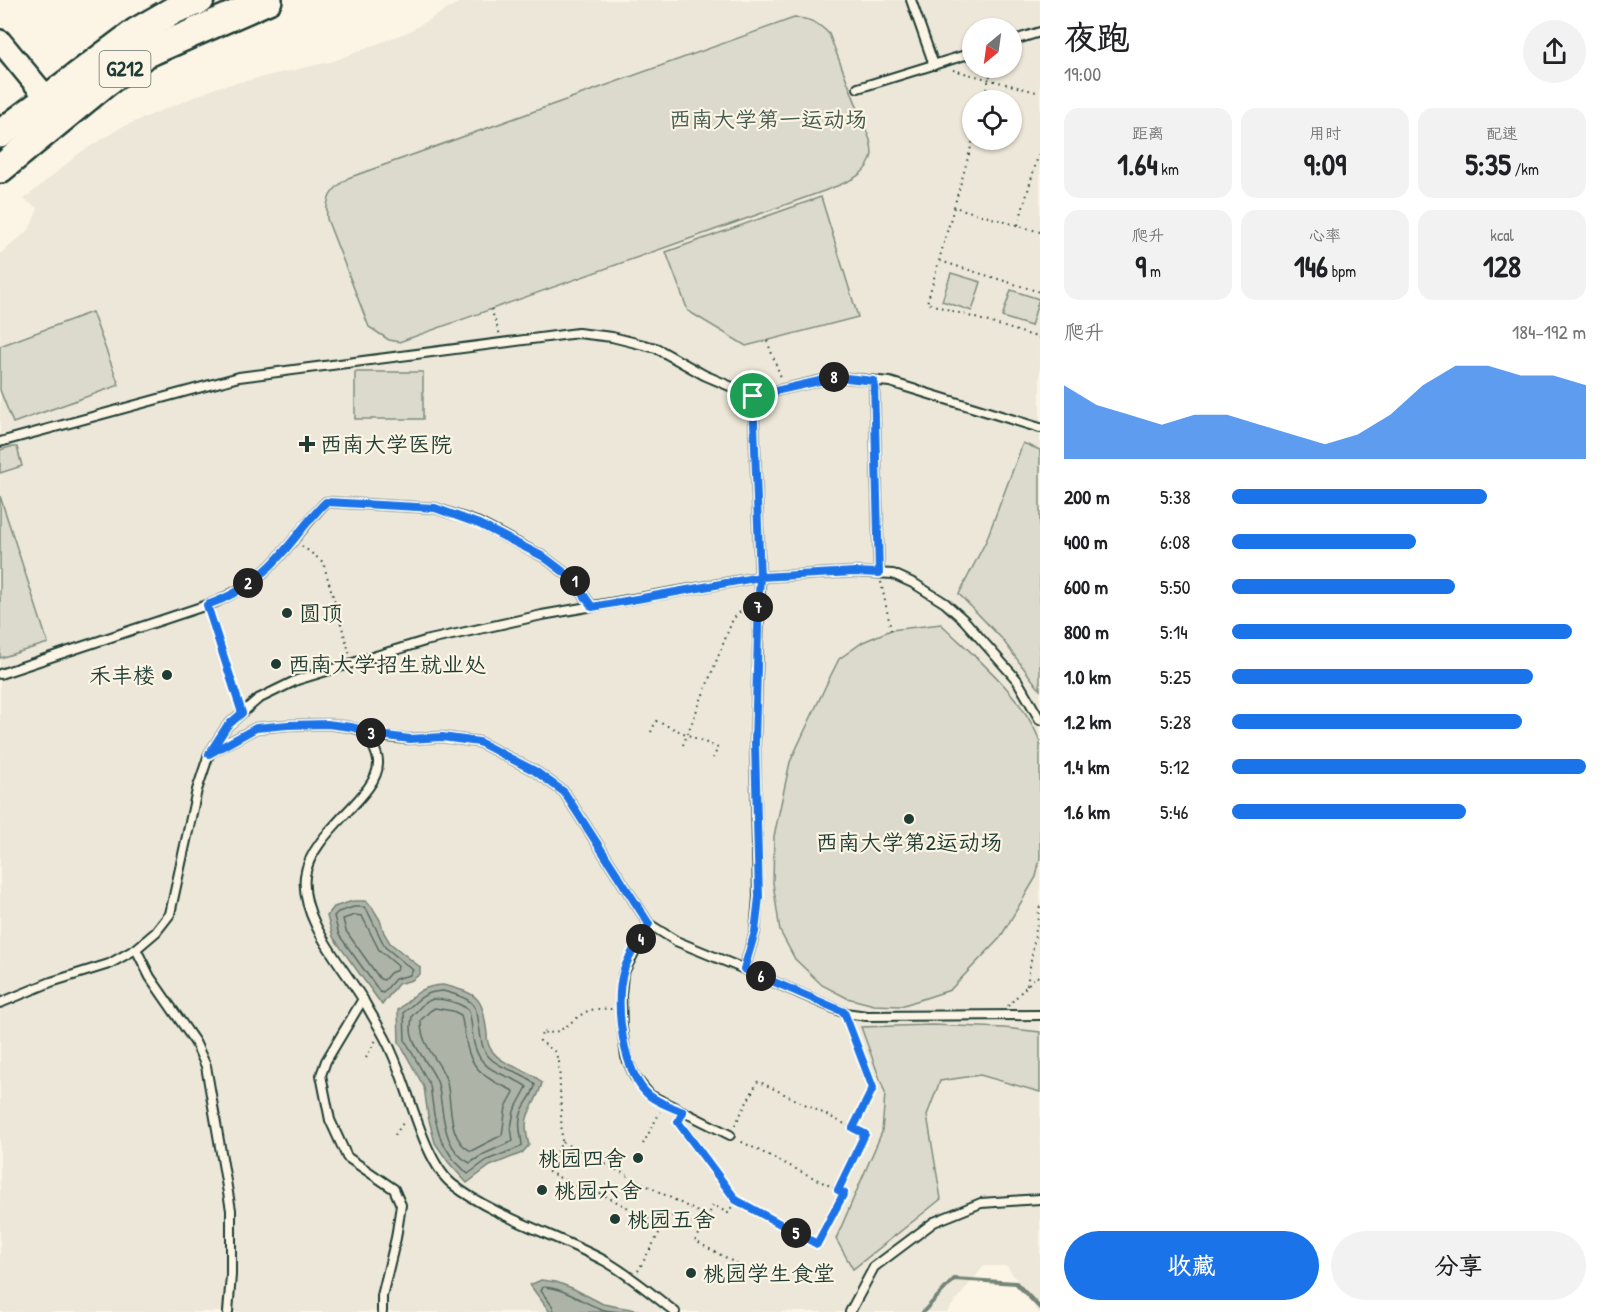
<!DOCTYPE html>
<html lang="zh">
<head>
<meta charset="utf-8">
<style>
  body { margin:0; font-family:"Patrick Hand","LXGW WenKai TC",sans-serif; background:#f2f2f2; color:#202124; height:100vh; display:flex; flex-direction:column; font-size:22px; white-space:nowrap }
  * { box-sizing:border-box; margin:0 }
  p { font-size:20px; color:#757577 }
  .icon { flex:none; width:33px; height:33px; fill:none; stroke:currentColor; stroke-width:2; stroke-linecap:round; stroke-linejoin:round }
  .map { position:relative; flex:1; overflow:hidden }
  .sheet { display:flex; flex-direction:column; background:#fff; width:570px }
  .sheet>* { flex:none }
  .needle { width:39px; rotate:209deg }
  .buttons { position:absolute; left:962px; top:18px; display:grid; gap:12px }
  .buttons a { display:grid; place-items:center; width:60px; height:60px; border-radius:50%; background:#fff; box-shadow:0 2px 4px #0004; font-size:30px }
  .pin { position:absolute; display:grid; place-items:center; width:51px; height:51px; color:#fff; margin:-26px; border:3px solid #fff; border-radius:50%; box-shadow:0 2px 6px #0007 }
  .km { position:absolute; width:30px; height:30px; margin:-15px; border-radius:50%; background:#222; color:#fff; font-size:16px; line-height:30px; text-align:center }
  .round { display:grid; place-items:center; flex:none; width:63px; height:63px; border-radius:32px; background:#f2f2f2 }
  .summary { display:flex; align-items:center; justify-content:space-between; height:102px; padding:0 24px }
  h1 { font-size:33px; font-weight:800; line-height:45px }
  .figures { display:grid; grid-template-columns:repeat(3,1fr); gap:9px; height:102px; padding:6px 24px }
  .figures div { display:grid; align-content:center; border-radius:15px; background:#f2f2f2; text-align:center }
  .figures b { font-size:30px; font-weight:800 }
  .figures small { font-size:16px; font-weight:400 }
  .figures p { font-size:16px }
  .chart { height:168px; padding:12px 24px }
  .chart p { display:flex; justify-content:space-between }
  .chart svg { width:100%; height:108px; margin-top:6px; fill:#1a73e8; opacity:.7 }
  .button { display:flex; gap:12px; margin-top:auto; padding:12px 24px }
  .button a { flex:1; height:69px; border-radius:36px; background:#1a73e8; color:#fff; font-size:24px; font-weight:800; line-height:69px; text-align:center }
  .button a+a { background:#f2f2f2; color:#202124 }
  ul { padding:0 24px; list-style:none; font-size:20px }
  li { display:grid; grid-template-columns:96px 72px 1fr; align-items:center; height:45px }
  li i { height:15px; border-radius:8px; background:#1a73e8 }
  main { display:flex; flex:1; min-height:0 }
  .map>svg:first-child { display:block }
  .built { fill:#ece7d8; fill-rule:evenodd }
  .green { fill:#dcdacc; stroke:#7e8c80; stroke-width:1.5 }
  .water { fill:#aeb3a7; stroke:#758479; stroke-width:1.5 }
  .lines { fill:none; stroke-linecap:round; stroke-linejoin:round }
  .shore { stroke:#586c62; stroke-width:1.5 }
  .stream { stroke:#758479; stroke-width:4 }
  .lane-casing { stroke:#1f3d34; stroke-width:12 }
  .secondary-casing { stroke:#1f3d34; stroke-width:26 }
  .highway-casing { stroke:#1f3d34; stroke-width:32 }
  .path { stroke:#1f3d34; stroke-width:2; stroke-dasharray:1.5 4.5; stroke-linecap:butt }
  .lane { stroke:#fcf5e5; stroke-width:8 }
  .secondary { stroke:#fcf5e5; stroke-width:21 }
  .highway { stroke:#fcf5e5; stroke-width:27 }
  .route-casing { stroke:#fff; stroke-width:12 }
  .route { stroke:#1a73e8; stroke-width:8 }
  .poi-dot { fill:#1f3d34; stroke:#fcf5e5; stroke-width:2 }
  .labels { text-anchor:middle; stroke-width:4.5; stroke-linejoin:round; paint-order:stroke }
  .shield { fill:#fcf5e5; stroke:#617469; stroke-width:1.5 }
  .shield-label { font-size:21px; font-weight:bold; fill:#1f3d34 }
  .park-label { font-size:22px; fill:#455c52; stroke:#fcf5e5 }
  .poi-label { font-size:22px; fill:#1f3d34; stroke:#fcf5e5; text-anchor:start }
</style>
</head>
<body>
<main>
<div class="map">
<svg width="1040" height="1312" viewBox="0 0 1040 1312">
  <rect width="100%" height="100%" fill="#fcf5e5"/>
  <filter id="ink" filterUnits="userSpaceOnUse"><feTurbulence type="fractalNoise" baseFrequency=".0167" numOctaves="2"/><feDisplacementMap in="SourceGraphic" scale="12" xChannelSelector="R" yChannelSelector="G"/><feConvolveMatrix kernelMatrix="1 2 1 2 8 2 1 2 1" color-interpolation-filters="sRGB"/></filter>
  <g filter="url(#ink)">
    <path class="built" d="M463,0H1040V1312H1038L1007,1266H984L947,1312H0V254L29,230L38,209L24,199L81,152L122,127L218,87L334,61L410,31ZM972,28H1011V68H972ZM972,100H1011V140H972Z"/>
    <g class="green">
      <path d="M794,18C809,18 819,23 829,34L870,140C871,144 872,150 872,154C869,177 841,184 824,191L399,342L389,340L369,327L327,219C325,198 331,190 348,178Z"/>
      <path d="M821,197L858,317L746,346L688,311L666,252Z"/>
      <path d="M951,273L981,282L972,311L942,301Z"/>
      <path d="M1011,290L1039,299L1031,326L1002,317Z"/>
      <path d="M92,312L119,385L13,423L0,390V346Z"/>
      <rect x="355" y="372" width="68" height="47"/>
      <path d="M1023,443L1040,450V690L1002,639L959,594L986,541Z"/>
      <path d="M10,447H17L22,466L0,473V450Z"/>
      <path d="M0,496L48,643L0,658Z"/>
      <path d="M941,624C977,659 1021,693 1040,741V858L1036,877L1000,938L950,990L901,1006L874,1005L847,998L822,985L795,959L780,931L773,883L774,836L790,762L828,681L839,659L863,642L891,630Z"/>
      <path d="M933,1025L1004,1028L1040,1032V1092L980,1075L940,1081L927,1115L941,1199L853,1269L836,1239L882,1132L885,1093L861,1027Z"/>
    </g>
    <g class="water">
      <path d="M353,901H366L372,907L380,920L384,933L390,943L420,967V974L412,980L398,984L382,1005L333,937L327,916L334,907Z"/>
      <path d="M443,985C480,994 482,997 487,1034C487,1040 488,1046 492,1051C505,1068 529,1068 542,1083C534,1112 520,1111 529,1145L522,1153L490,1166L467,1183L449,1163L435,1143L428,1116L424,1087L399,1042L398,1010C415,996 419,986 443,985Z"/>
      <path d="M541,1280L556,1282L572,1288L603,1304L647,1312H550L530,1285Z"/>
    </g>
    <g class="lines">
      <g class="shore">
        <path d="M354,907H364L367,910L385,947L413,970L410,975L395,979L383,993L380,992L339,935L334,916L338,912Z"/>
        <path d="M355,915L362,916L379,950L398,966L397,970L390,973L384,980L380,979L346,931L343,919Z"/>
        <path d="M443,991C479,1000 476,1005 481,1039C482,1045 484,1052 488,1056C501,1071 526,1071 535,1085C533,1096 526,1101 522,1111C517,1123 521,1133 522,1145L518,1148L487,1160L468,1174L453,1159L441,1140L434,1115L430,1085L405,1040L404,1012C419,1000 422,992 443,991Z"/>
        <path d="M433,999C446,999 457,1002 468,1009C473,1021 471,1035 475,1047C483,1075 509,1073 527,1087L514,1111L511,1128L513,1141L484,1154L470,1163C441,1149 444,1110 438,1084C433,1068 418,1055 413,1039C410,1033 411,1023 412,1016L424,1003Z"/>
        <path d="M435,1008L453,1011L461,1015C468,1043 463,1063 493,1081C499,1085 508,1087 514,1092L506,1107L502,1135L471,1151C446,1139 453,1101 446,1079C438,1058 420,1045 421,1020L430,1011Z"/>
        <path d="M554,1312L553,1307L541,1291L543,1287C565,1288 581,1302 601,1309C606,1311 614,1311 620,1312"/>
      </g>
      <path class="stream" d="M923,1312L954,1279L1016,1283L1040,1308"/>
      <g class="lane-casing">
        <g id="lane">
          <path d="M911,0L934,65"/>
          <path d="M1011,41L1040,32"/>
          <path d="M858,88L972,53"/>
          <path d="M874,381L879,573"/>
          <path d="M753,396L760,577L755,743L758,897L755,932L744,969L845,1013L867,1016L1040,1015"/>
          <path d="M0,442L239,377L578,333L612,337L656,348L704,375L753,396L836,377L890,382L1040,428"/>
          <path d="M0,674L216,602C234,593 253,583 267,569C289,549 305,523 326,502L435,508L479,523L544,557L573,579L592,607"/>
          <path d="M365,731L387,737L409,739L442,737L479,742L535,771L564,792L649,924L676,941L744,969"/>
          <path d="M210,753L256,728L288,725L327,724L350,727L365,731C370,740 379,754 378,764C378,796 311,832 305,876C300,920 343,966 364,1001C373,1018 385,1035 392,1053C398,1066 403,1081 408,1095C417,1121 431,1167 452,1184C494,1217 557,1235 605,1261C630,1275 653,1295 675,1312"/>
          <path d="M649,924L623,974L621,995L622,1028L626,1057L635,1077L650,1095L730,1135"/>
          <path d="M136,949L150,977L195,1042L206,1066L231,1210V1275L228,1312"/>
          <path d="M363,999L326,1061L321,1075L330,1120L347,1157L394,1189L401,1205L396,1238L382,1296V1312"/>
          <path d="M0,1003L51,982L109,964L136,949L156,932L170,914L197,790L209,754L227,726L258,699L297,680L425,641L542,615L760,577L855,572L893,574L915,584L945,603L964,620L1017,680L1040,720"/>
          <path d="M850,1312L874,1267L934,1222L981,1203L1040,1199"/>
        </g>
      </g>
      <g class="secondary-casing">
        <path id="secondary" d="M0,41L46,97L55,111"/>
      </g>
      <g class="highway-casing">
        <g id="highway">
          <path d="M0,134L136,32L176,9L200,0"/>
          <path d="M0,169L105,83L145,54L268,0"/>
        </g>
      </g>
      <g class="path">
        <path d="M953,70L1040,93"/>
        <path d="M983,100L992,68"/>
        <path d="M954,207L973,140"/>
        <path d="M1018,225L1040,149"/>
        <path d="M1040,232L954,207L927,303L1040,338"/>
        <path d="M940,261L1040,292"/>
        <path d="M491,309L500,335"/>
        <path d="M767,341L782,380"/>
        <path d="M302,546L323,562L350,655"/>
        <path d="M881,582L891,630"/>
        <path d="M210,614L239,702"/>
        <path d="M651,732L656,721L718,748L713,758"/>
        <path d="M683,745L733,619L748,604"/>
        <path d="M1027,985L1040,905"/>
        <path d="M1008,1006L1036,976L1040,978"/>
        <path d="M366,1058L376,1040"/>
        <path d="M678,1122L736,1200L817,1244L844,1193L738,1140"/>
        <path d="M735,1125L758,1081L853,1128L873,1088L849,1024"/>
        <path d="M395,1135L405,1120"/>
        <path d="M562,1141L559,1061L554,1051L540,1041L542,1032C563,1037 571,1018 588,1011C595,1008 605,1009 612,1009"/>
        <path d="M643,1144L660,1112"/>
        <path d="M838,1190L865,1135L854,1129"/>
        <path d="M708,1217L562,1142L547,1171L587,1192L590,1188L663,1226L675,1213L703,1228L713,1205L728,1213L736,1200"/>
        <path d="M702,1229L695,1241L743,1267"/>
        <path d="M638,1271L663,1226"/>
      </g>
      <use href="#lane" class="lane"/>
      <use href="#secondary" class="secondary"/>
      <use href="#highway" class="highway"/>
    </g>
  </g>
  <g class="lines" filter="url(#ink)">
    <g class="route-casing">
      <path id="route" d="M753,396L760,577L592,607L573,579L544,557L479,524L435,508L326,502C304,523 289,549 267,569C250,585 228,598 207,605L242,713L227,726L209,754L256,728L288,725L327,724L351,727L387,736L410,739L442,737L479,742L535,771L564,792L649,924C640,939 628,956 623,973C614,1004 623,1075 650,1096C659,1103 672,1107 683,1112L678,1122L736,1200L817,1244L844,1193L838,1190L865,1134L853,1128L873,1088L844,1012L744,969L755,932L759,897L755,743L759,594L760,577L855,572L879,573L874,381L837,377L753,396"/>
    </g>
    <use href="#route" class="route"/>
  </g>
  <g class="poi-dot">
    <path d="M304 435h6v6h6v6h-6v6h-6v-6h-6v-6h6z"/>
    <circle cx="287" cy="613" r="6"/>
    <circle cx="276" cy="664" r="6"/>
    <circle cx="167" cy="675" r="6"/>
    <circle cx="909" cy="819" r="6"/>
    <circle cx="638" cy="1158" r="6"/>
    <circle cx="542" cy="1190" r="6"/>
    <circle cx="615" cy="1219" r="6"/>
    <circle cx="691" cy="1273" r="6"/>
  </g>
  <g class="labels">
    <rect class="shield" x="99.5" y="51" width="51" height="36" rx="4.5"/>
    <g class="shield-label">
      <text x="125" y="76">G212</text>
    </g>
    <g class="park-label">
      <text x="768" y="127">西南大学第一运动场</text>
    </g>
    <g class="poi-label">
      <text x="320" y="452">西南大学医院</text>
      <text x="299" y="621">圆顶</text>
      <text x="288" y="672">西南大学招生就业处</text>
      <text x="155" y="683" text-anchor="end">禾丰楼</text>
      <text x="909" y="850" text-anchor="middle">西南大学第2运动场</text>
      <text x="626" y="1166" text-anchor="end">桃园四舍</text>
      <text x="554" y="1198">桃园六舍</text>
      <text x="627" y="1227">桃园五舍</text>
      <text x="703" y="1281">桃园学生食堂</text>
    </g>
  </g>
</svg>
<div class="buttons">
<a><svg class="needle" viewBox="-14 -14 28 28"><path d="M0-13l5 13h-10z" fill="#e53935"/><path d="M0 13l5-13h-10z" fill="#757577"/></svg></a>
<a><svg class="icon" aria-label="locate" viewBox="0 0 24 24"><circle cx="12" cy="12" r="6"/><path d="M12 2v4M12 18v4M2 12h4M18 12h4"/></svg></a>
</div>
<div class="pin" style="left:753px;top:396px;background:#1e9e55"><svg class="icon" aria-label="arrive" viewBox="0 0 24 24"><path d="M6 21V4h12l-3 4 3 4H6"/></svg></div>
<b class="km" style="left:575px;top:581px">1</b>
<b class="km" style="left:248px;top:583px">2</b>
<b class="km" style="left:371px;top:733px">3</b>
<b class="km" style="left:641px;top:939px">4</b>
<b class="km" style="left:796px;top:1233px">5</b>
<b class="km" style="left:761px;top:976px">6</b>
<b class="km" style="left:758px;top:607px">7</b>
<b class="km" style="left:834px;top:377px">8</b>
</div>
<section class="sheet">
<div class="summary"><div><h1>夜跑</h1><p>19:00</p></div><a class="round"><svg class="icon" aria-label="share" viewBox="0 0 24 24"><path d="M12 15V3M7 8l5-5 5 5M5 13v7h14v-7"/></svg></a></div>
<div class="figures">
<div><p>距离</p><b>1.64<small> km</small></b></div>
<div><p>用时</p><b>9:09</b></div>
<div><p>配速</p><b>5:35<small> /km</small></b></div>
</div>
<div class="figures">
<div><p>爬升</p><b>9<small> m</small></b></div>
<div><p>心率</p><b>146<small> bpm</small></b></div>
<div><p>kcal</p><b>128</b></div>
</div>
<div class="chart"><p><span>爬升</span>184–192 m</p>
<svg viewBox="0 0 160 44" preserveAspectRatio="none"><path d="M0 44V14L10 22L20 26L30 30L40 26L50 26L60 30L70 34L80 38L90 34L100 26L110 14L120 6L130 6L140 10L150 10L160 14V44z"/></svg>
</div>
<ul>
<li><b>200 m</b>5:38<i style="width:72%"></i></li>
<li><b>400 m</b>6:08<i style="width:52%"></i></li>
<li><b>600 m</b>5:50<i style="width:63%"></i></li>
<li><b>800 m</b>5:14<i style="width:96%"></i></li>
<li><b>1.0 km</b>5:25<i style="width:85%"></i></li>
<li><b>1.2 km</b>5:28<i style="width:82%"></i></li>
<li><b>1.4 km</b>5:12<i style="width:100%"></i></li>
<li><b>1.6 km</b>5:46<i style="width:66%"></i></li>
</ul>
<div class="button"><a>收藏</a><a>分享</a></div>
</section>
</main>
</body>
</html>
